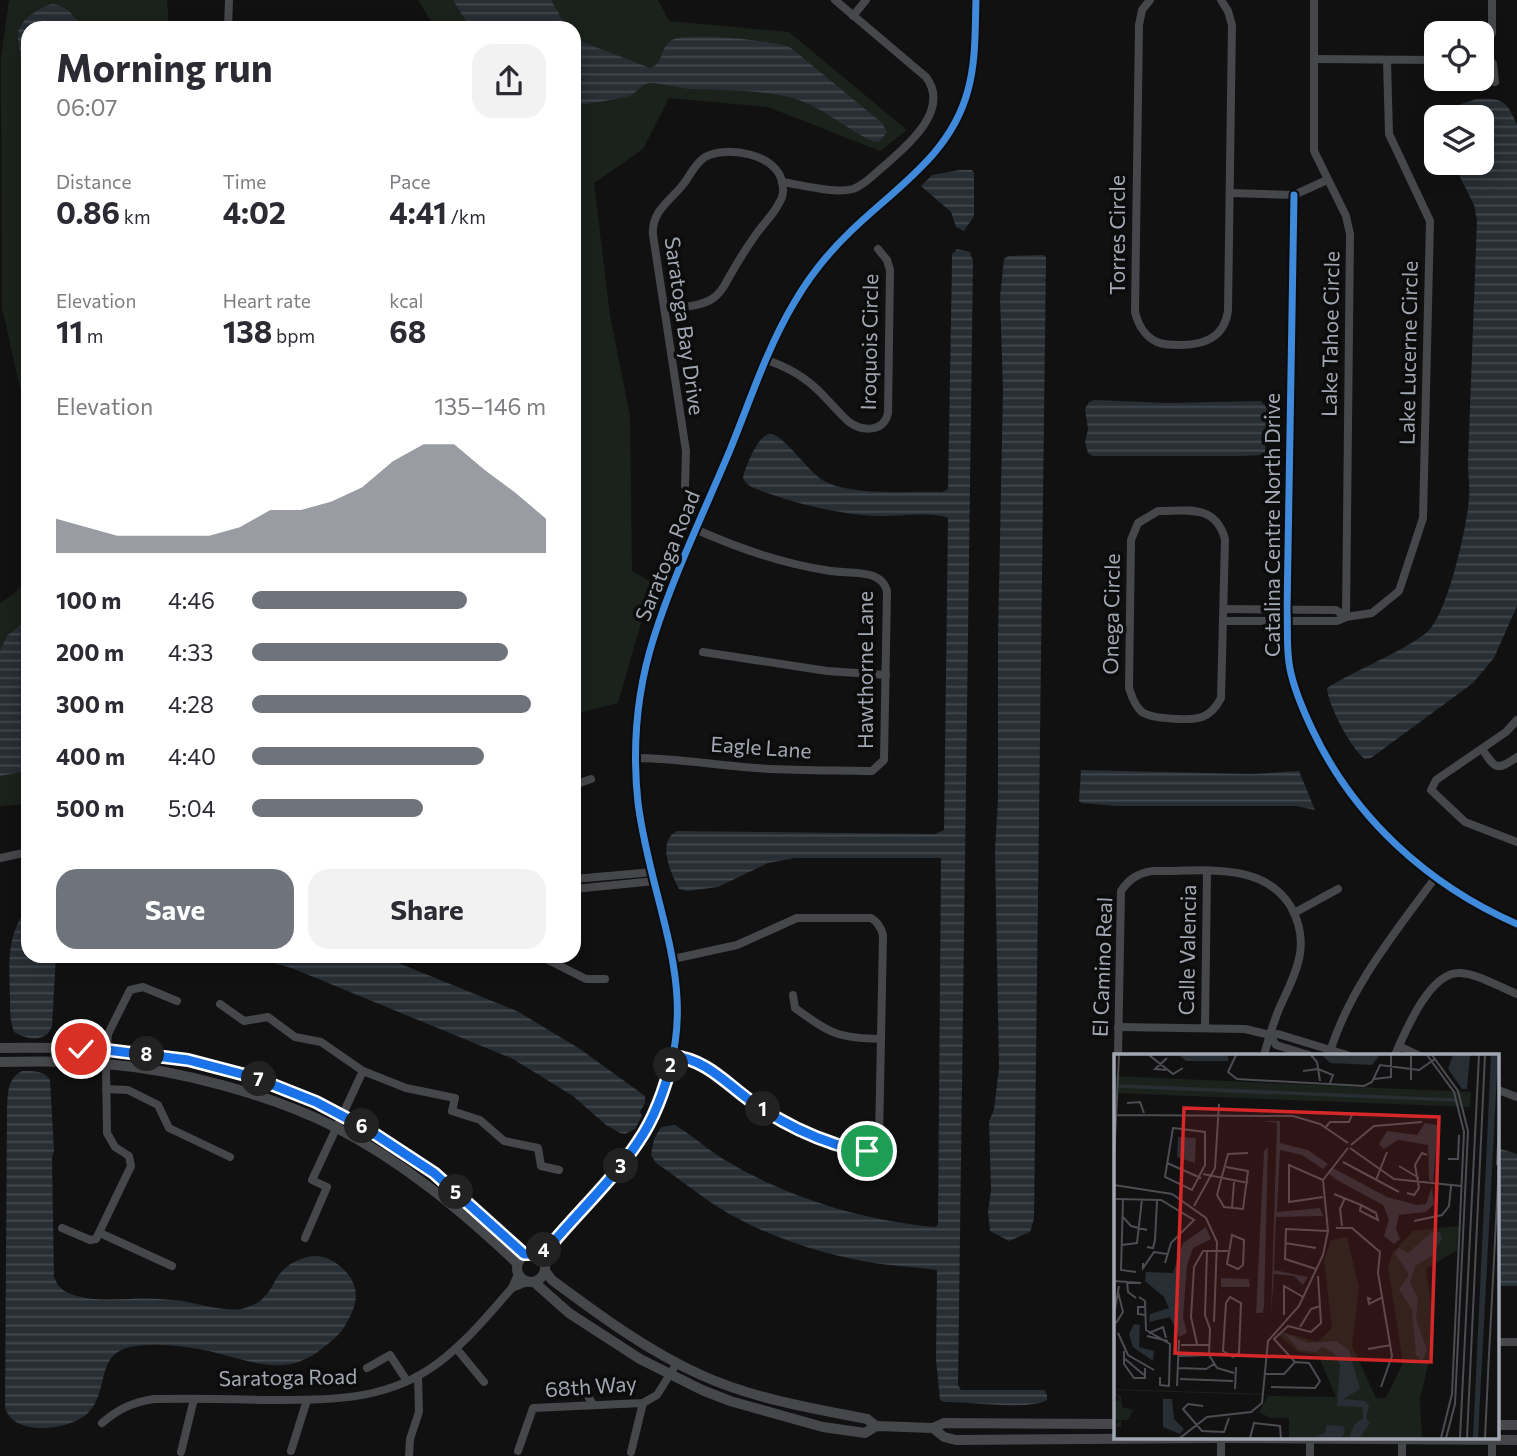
<!DOCTYPE html>
<html lang="en">
<head>
<meta charset="utf-8">
<style>
  body { margin:0; font-family:Commissioner,sans-serif; background:#f2f2f3; color:#2b2b33; height:100vh; display:flex; flex-direction:column; font-size:26px; white-space:nowrap }
  * { box-sizing:border-box; margin:0 }
  p { font-size:23px; color:#7c7c81 }
  .icon { flex:none; width:38px; height:38px; fill:none; stroke:currentColor; stroke-width:2; stroke-linecap:round; stroke-linejoin:round }
  .map { position:relative; flex:1; overflow:hidden }
  .sheet { position:absolute; left:21px; top:21px; width:560px; height:942px; display:flex; flex-direction:column; background:#fff; border-radius:21px; box-shadow:0 4px 18px #0003 }
  .sheet>* { flex:none }
  .tools { position:absolute; left:1424px; top:21px; display:grid; gap:14px }
  .tools a { display:grid; place-items:center; width:70px; height:70px; border-radius:14px; background:#fff; box-shadow:0 4px 18px #0003; font-size:35px }
  .pin { position:absolute; display:grid; place-items:center; width:60px; height:60px; color:#fff; margin:-30px; border:4px solid #fff; border-radius:50%; box-shadow:0 2px 7px #0007 }
  .km { position:absolute; width:35px; height:35px; margin:-18px; border-radius:50%; background:#222; color:#fff; font-size:19px; line-height:35px; text-align:center }
  .round { display:grid; place-items:center; flex:none; width:74px; height:74px; border-radius:21px; background:#f2f2f3 }
  .summary { display:flex; align-items:center; justify-content:space-between; height:119px; padding:0 35px }
  h1 { font-size:38px; font-weight:700; line-height:52px }
  .metrics { display:grid; grid-template-columns:repeat(3,1fr); gap:10px; height:119px; padding:7px 35px }
  .metrics div { display:grid; align-content:center }
  .metrics b { font-size:30px; font-weight:700 }
  .metrics small { font-size:19px; font-weight:400 }
  .metrics p { font-size:19px }
  .chart { height:196px; padding:14px 35px }
  .chart p { display:flex; justify-content:space-between }
  .chart svg { width:100%; height:126px; margin-top:7px; fill:#6f737b; opacity:.7 }
  .button { display:flex; gap:14px; margin-top:auto; padding:14px 35px }
  .button a { flex:1; height:80px; border-radius:21px; background:#6f737b; color:#fff; font-size:28px; font-weight:700; line-height:80px; text-align:center }
  .button a+a { background:#f2f2f3; color:#2b2b33 }
  ul { padding:0 35px; list-style:none; font-size:23px }
  li { display:grid; grid-template-columns:112px 84px 1fr; align-items:center; height:52px }
  li i { height:18px; border-radius:9px; background:#6f737b }
  .map>svg:first-child { display:block }
  .green { fill:#1b221c }
  .water { fill:url(#water-rules) }
  .lines { fill:none; stroke-linecap:round; stroke-linejoin:round }
  .minor { stroke:#46474a; stroke-width:8 }
  .tertiary { stroke:#46474a; stroke-width:10 }
  .cycleway-casing { stroke:#0c0c0d; stroke-width:11 }
  .cycleway { stroke:#408adc; stroke-width:7 }
  .route-casing { stroke:#fff; stroke-width:14 }
  .route { stroke:#1a73e8; stroke-width:9 }
  .labels { text-anchor:middle; stroke-width:7; stroke-linejoin:round; paint-order:stroke }
  .street-label { font-size:21px; fill:#a2a8b3; stroke:#0c0c0d }
  .inset-river { fill:none; stroke:#272e34; stroke-width:3.5 }
  .inset-road { fill:none; stroke:#4b4d52; stroke-width:2 }
  .view { fill:#d62828; fill-opacity:0.15; stroke:#d62828; stroke-width:3.5 }
  .inset-edge { fill:none; stroke:#a2a8b3; stroke-width:3.5 }
</style>
</head>
<body>
<div class="map">
<svg width="1517" height="1456" viewBox="0 0 1517 1456">
  <defs>
    <pattern id="water-rules" width="6" height="5" patternUnits="userSpaceOnUse" patternTransform="scale(1.75)"><rect width="6" height="5" fill="#272e34"/><path d="M0 2.5h6" fill="none" stroke="#43494f"/></pattern>
  </defs>
  <rect width="100%" height="100%" fill="#111112"/>
  <g class="green">
    <path d="M9,0H167L169,28H28V423L2,308L1,59Z"/>
    <path d="M418,0H658L669,21L789,32L907,130L880,151L768,107L669,98L643,149L594,183L610,315L630,416L632,571L655,584L641,623L618,703L574,714V28H435Z"/>
    <path d="M28,579V804L0,806V603L14,594Z"/>
  </g>
  <g class="water">
    <path d="M453,0H551L567,28H470Z"/>
    <path d="M52,4C69,6 73,16 83,28H28V85C24,73 17,45 18,33C20,20 40,7 52,4Z"/>
    <path d="M574,36L585,43L650,68C664,64 659,48 672,40C685,32 776,40 791,48L882,123L887,132L880,141L874,142C848,130 826,110 799,100C769,90 724,90 693,89C679,89 664,83 650,83C641,84 637,93 628,97L574,106Z"/>
    <path d="M1476,99C1503,98 1507,101 1517,125V606L1494,658L1473,683L1371,758L1365,759C1351,749 1328,705 1327,688C1359,668 1394,656 1425,634C1447,619 1467,526 1469,499C1470,486 1468,474 1468,461L1477,220L1474,205L1453,163H1482V117H1450L1458,105Z"/>
    <path d="M960,170H972L974,173V216L964,231L956,227L951,212L921,186L932,175Z"/>
    <path d="M957,249L970,252L973,261L958,1385L961,1390H1044L1047,1395V1400C1029,1411 968,1401 944,1402L940,1400L936,1360L937,1270C910,1266 884,1266 857,1260C809,1250 759,1233 718,1207C696,1193 677,1177 656,1163L651,1155L654,1139L661,1127L675,1125C692,1135 707,1149 723,1159C788,1198 861,1220 935,1227L938,1225L941,858H795L768,863L718,887L687,891L679,889C671,873 656,842 677,831L935,834L944,830L948,518C930,511 897,517 877,516C840,514 804,506 770,494C760,490 747,488 743,478C745,468 759,432 771,434C786,436 809,475 828,483C859,496 908,491 942,492L948,489L952,262V254Z"/>
    <path d="M1043,255L1046,257L1034,1219L1030,1232L1009,1241L990,1231L988,1212L991,1190L989,1121L994,1110L999,1068L995,850L998,799V637L1003,389L1000,297L1004,259L1008,256Z"/>
    <path d="M1094,400L1167,403L1261,401L1267,408L1265,453L1261,455L1241,456H1093L1088,453L1085,442L1088,429L1085,409L1089,402Z"/>
    <path d="M28,619V768L21,772L0,776V651L7,636Z"/>
    <path d="M1081,770L1252,774L1299,771L1315,810L1296,806H1117L1082,803L1079,801Z"/>
    <path d="M28,907V956H56L52,1026C46,1043 27,1040 14,1032C10,1021 10,1010 10,999C9,965 6,935 28,907Z"/>
    <path d="M252,956H381L517,1011L580,1049L645,1096V1103L640,1112L642,1116L635,1129L625,1134L620,1133L606,1125L573,1096L513,1059L294,969Z"/>
    <path d="M22,1071C33,1071 44,1070 50,1080L54,1151L52,1157L54,1277C58,1288 65,1293 77,1296C94,1301 112,1299 130,1299C147,1298 165,1299 182,1301C199,1304 230,1313 245,1308C251,1306 259,1303 263,1298C270,1292 273,1284 278,1276C290,1259 316,1250 333,1261C342,1267 350,1274 354,1285C359,1299 353,1312 346,1324C341,1334 333,1340 324,1347C284,1381 249,1359 204,1350C182,1346 159,1343 136,1346C93,1351 111,1391 88,1413C69,1431 14,1437 5,1408L7,1109C8,1093 7,1079 22,1071Z"/>
    <path d="M1498,1148L1517,1154V1286H1498Z"/>
  </g>
  <g class="lines">
    <g class="minor">
      <path d="M1150,0L1142,10L1139,25L1135,312C1138,324 1145,337 1157,342C1164,345 1172,345 1179,345C1204,345 1224,338 1228,311L1232,25L1228,11L1221,0"/>
      <path d="M1314,0V151L1346,216L1350,234L1346,617"/>
      <path d="M1492,0V33L1484,51L1493,64L1495,82"/>
      <path d="M853,16L866,0"/>
      <path d="M228,28L229,0"/>
      <path d="M1314,59L1437,60"/>
      <path d="M782,182C802,185 835,194 853,189C865,185 874,174 884,166C907,146 951,110 926,77L835,0"/>
      <path d="M1230,193L1294,195L1327,180"/>
      <path d="M1294,195L1287,610C1288,629 1286,650 1290,669C1294,689 1303,710 1312,729C1354,818 1428,885 1517,924"/>
      <path d="M665,309C680,307 699,307 712,299C720,294 724,287 728,279C737,263 746,248 757,233C764,223 774,214 779,203C783,197 784,189 782,182C777,154 727,145 705,157C696,163 691,173 685,182C672,200 651,210 653,235L686,451L685,486"/>
      <path d="M767,360C781,365 794,371 806,380C823,392 834,409 849,422C863,432 884,432 888,413L890,270L887,260L878,249"/>
      <path d="M1158,511C1188,511 1215,504 1225,539L1221,698C1217,706 1210,714 1202,717C1190,721 1152,719 1142,712C1135,706 1132,697 1129,688L1131,540L1138,523Z"/>
      <path d="M1224,609L1336,610L1346,617"/>
      <path d="M1224,621H1337L1346,617L1372,613L1399,591L1423,518L1430,221L1389,134L1387,61"/>
      <path d="M703,652L827,671L886,675"/>
      <path d="M1517,720L1506,732L1436,780L1431,790L1465,822L1517,842"/>
      <path d="M1482,749C1495,768 1496,772 1517,757"/>
      <path d="M635,758C672,758 707,764 743,767C786,771 829,770 872,771L884,760L887,591C881,568 849,574 831,571C783,564 741,549 697,530"/>
      <path d="M574,785L591,779"/>
      <path d="M0,858L28,852"/>
      <path d="M574,879L653,872"/>
      <path d="M574,889L655,881"/>
      <path d="M1294,913L1338,889"/>
      <path d="M540,956L586,979H605"/>
      <path d="M673,959L737,945L797,918H871C878,922 881,927 883,935L879,1140L872,1149L862,1152L828,1142L768,1112L703,1064L673,1056"/>
      <path d="M793,995L795,1008C831,1034 837,1038 881,1039"/>
      <path d="M220,1004L244,1021L268,1017L295,1037L321,1042L363,1071L406,1088L455,1098L452,1111L480,1120L504,1141L538,1148L541,1166L559,1170"/>
      <path d="M1118,1027L1245,1029L1270,1035L1278,1034L1347,1055"/>
      <path d="M1205,1028L1207,872"/>
      <path d="M1270,1035L1276,1045L1309,1055"/>
      <path d="M1399,1046L1418,1055"/>
      <path d="M1118,1055L1121,891C1129,879 1138,873 1153,871C1199,872 1263,860 1291,907C1300,923 1303,942 1299,959C1295,977 1286,993 1279,1009C1273,1024 1268,1040 1264,1055"/>
      <path d="M1329,1055C1349,988 1394,934 1435,878"/>
      <path d="M1395,1055C1405,1032 1430,971 1460,973C1479,974 1499,987 1517,994"/>
      <path d="M106,1089L128,1090L158,1105L169,1128L230,1157"/>
      <path d="M1498,1090L1517,1097"/>
      <path d="M62,1228L90,1240L96,1239L131,1166L129,1156L115,1147L107,1133L106,1064L108,1034L130,990L143,987L177,1001"/>
      <path d="M100,1233L172,1266"/>
      <path d="M305,1238L327,1187L312,1180L363,1071"/>
      <path d="M512,1288L527,1282"/>
      <path d="M1498,1342H1517"/>
      <path d="M456,1348L484,1382"/>
      <path d="M367,1368L390,1355L407,1381"/>
      <path d="M581,1383L593,1405"/>
      <path d="M102,1423C118,1409 133,1402 154,1399C191,1398 229,1399 267,1400C323,1400 378,1402 428,1370C461,1349 486,1317 512,1288L518,1274"/>
      <path d="M1310,1437V1456"/>
      <path d="M291,1451L307,1400"/>
      <path d="M518,1451L533,1408L643,1403L657,1395L677,1363"/>
      <path d="M181,1452L194,1399"/>
      <path d="M631,1452L643,1403"/>
      <path d="M409,1456L410,1439L419,1412L418,1376"/>
      <path d="M1221,1456V1438"/>
      <path d="M1402,1456V1440"/>
      <path d="M1492,1456V1437"/>
    </g>
    <g class="tertiary">
      <path d="M0,1048C95,1046 192,1052 282,1087C304,1095 323,1107 343,1118C375,1134 406,1151 434,1173C466,1198 495,1227 524,1254"/>
      <path d="M0,1062C35,1061 71,1061 106,1064C179,1070 269,1094 335,1127C402,1161 462,1211 517,1263"/>
      <circle cx="531" cy="1268" r="14"/>
      <path d="M536,1254L550,1246C585,1204 630,1166 653,1115C709,997 653,918 638,803C632,747 637,690 654,637C674,574 704,512 730,450C750,401 767,348 794,303C809,277 828,253 850,232C895,188 951,155 968,90C976,61 975,30 976,0"/>
      <path d="M545,1271L552,1280C599,1315 648,1351 701,1375C754,1399 811,1408 867,1419L876,1426"/>
      <path d="M534,1282L569,1313L640,1359L702,1390L730,1401L823,1427L865,1433L876,1426L933,1428L944,1423L1116,1424"/>
      <path d="M1498,1425H1517"/>
      <path d="M933,1428L944,1437L956,1440L1221,1438L1517,1440"/>
    </g>
    <g class="cycleway-casing">
      <g id="cycleway">
        <path d="M1294,195L1287,610C1288,629 1286,650 1290,669C1294,689 1303,710 1312,729C1354,818 1428,885 1517,924"/>
        <path d="M536,1254L550,1246C585,1204 630,1166 653,1115C709,997 653,918 638,803C632,747 637,690 654,637C674,574 704,512 730,450C750,401 767,348 794,303C809,277 828,253 850,232C895,188 951,155 968,90C976,61 975,30 976,0"/>
      </g>
    </g>
    <use href="#cycleway" class="cycleway"/>
  </g>
  <g class="lines">
    <g class="route-casing">
      <path id="route" d="M81,1049L107,1050L188,1060L253,1077L316,1102L367,1129L434,1173L524,1254H536L550,1246C579,1211 613,1180 638,1142C656,1116 666,1086 673,1056C704,1059 724,1081 748,1099C774,1118 804,1134 835,1144C846,1147 856,1152 867,1151"/>
    </g>
    <use href="#route" class="route"/>
  </g>
  <g class="labels">
    <g class="street-label">
      <text transform="translate(1118 235) rotate(-90)" y="7">Torres Circle</text>
      <text transform="translate(684 326) rotate(82)" y="7">Saratoga Bay Drive</text>
      <text transform="translate(1331 334) rotate(-89)" y="7">Lake Tahoe Circle</text>
      <text transform="translate(870 342) rotate(-89)" y="7">Iroquois Circle</text>
      <text transform="translate(1409 353) rotate(-89)" y="7">Lake Lucerne Circle</text>
      <text transform="translate(1273 525) rotate(-90)" y="7">Catalina Centre North Drive</text>
      <text transform="translate(668 556) rotate(-68)" y="7">Saratoga Road</text>
      <text transform="translate(1112 614) rotate(-89)" y="7">Onega Circle</text>
      <text transform="translate(866 670) rotate(-90)" y="7">Hawthorne Lane</text>
      <text transform="translate(761 748) rotate(4)" y="7">Eagle Lane</text>
      <text transform="translate(1188 950) rotate(-89)" y="7">Calle Valencia</text>
      <text transform="translate(1103 967) rotate(-88)" y="7">El Camino Real</text>
      <text transform="translate(288 1378) rotate(-1)" y="7">Saratoga Road</text>
      <text transform="translate(591 1387) rotate(-4)" y="7">68th Way</text>
    </g>
  </g>
  <g transform="translate(1114 1054)">
    <rect width="385" height="385" fill="#111112"/>
    <path d="M344,172L343,196L312,215L318,256L317,298L306,345L308,384H175V364H156L145,358L154,342L222,343L204,301L184,298L165,281L169,278L204,288L218,274L210,206L217,186L233,183L245,234L238,292L262,344H272L289,309L274,213L279,198L299,177ZM0,339L7,342L8,353L19,356L14,366H7V373H0L6,366L0,365V348L6,346Z" fill="#1b221c"/>
    <path d="M0,22L357,38L356,53L0,39ZM0,335L151,340V341L0,336Z" fill="#1b221c"/>
    <path d="M65,1H114V7H72ZM208,1H266L258,11L216,9ZM339,1H356L353,35H348L334,15ZM377,1H384L364,384H359ZM148,67H166V89L194,96L214,110L209,115L188,101L166,96L163,158L206,154L209,162L162,163L160,216L194,223L189,231L180,222L160,220L157,261L163,69ZM311,69L324,71L319,128L315,126L314,91L284,86L270,95L265,90L273,77L303,81ZM64,83L82,84L81,109L63,103ZM154,93L150,252L149,259H142L150,97ZM219,114L273,143L303,151L312,150L318,133L320,150L312,158L285,161L282,175L286,185L280,190L270,182L275,165L269,151L221,125L214,119ZM92,173L97,185L79,194L73,212L69,263L73,279L65,283L56,263L35,268L36,260L55,254L50,243L31,227L32,218L59,219L69,189ZM318,178H326L328,184L318,202L301,212L296,228L304,245L302,265L313,296L308,307L302,301L298,256L285,235L295,221L281,199L285,194L294,199ZM107,224L135,225L136,233H107ZM20,270L26,271L25,293L40,297L39,307L19,293L15,280ZM170,279L194,289L222,287L235,296L246,335L229,345L252,347L255,352L252,364L256,369L246,384H235L240,371L249,364L248,353L223,352L226,311L221,300L208,293L202,298L185,296ZM49,345H58L60,365L70,375L66,380L49,373ZM212,371L229,372L231,378L227,384H200L212,378Z" fill="#272e34"/>
    <path class="inset-river" d="M5,32L341,46"/>
    <path class="inset-road" d="M35,1L59,20L69,14M122,1L114,18L123,25L250,32L258,28L266,11L305,16L321,5M197,1L203,8L206,27M313,1L340,38L350,78L338,340L327,384M318,1L344,37L354,77L341,350L332,384M297,2V26M52,16L41,15L53,4M189,17L204,15L219,21L216,29M260,25L277,23V1M13,49L26,48L30,59M2,61L179,62L206,70L234,89M59,74L91,78V111L78,136L51,123ZM211,74L216,68H235L238,61M237,91L260,72L308,68M236,94L280,125L347,132M334,105H344L345,81M0,107L5,1M229,108L285,138M53,109L87,124M383,111L385,68M285,112L305,124M112,113L134,117L129,155L110,153L103,141L114,100L134,99M89,120L134,129M262,126L273,98M0,131L58,140L92,164L103,188L100,268M293,139L300,141L305,134L301,111L308,99L313,101M220,140L247,151M209,143L175,148V111L209,126M2,145L47,146L80,166L57,189L51,209M9,145L7,216L22,218M247,151L262,159L264,166L246,157ZM80,152L101,114L105,50M118,154L120,128M9,163L17,172L33,176M300,167L328,161L335,152L337,132M228,172L226,155L231,144M222,174H238L266,198L264,219L278,302L267,333M118,181L130,186L129,211L124,215L113,210ZM171,189L202,194M8,191L23,189L28,145M33,193L39,194L41,186L43,147M93,197L91,261L96,275L95,301L103,314L120,319M29,209V214L40,198L53,200M202,215L171,205L172,175L214,177M0,227L27,229M13,227L14,238L22,244M25,243L31,247L32,276L56,290L55,332L46,331V323M116,243L127,249L125,299L119,303L109,297L112,249ZM257,245L254,244L255,250L269,243M0,260L5,232M31,261L24,260V253H31M170,261V232L189,243M2,269L9,258L4,238M186,273L197,255L206,252M4,279L14,301L40,316M35,279L49,273L52,284M33,282L54,287M83,290L77,263L80,213L89,197H114M67,291H95M254,295L277,291M10,297V310L20,324H31V314M375,301L385,110M65,302L95,301M10,304L30,321M181,308L160,285L174,272L197,278L207,269L204,222M64,314L92,315L100,310M151,320H170L181,308L195,309L206,327L201,334L157,333M66,325L119,327M63,332L65,286M121,335L122,313M89,352L74,350L69,355L88,377L110,378L115,364M66,384L93,363L137,358L148,349L154,287L185,252L209,201L214,177L209,126L234,94M136,384L140,369L166,372L167,384M346,384L365,1M353,384L371,1M371,384L375,300"/>
    <path class="view" d="M70,54L325,63L317,308L61,299Z"/>
    <rect width="385" height="385" class="inset-edge"/>
  </g>
</svg>
<div class="tools">
<a><svg class="icon" aria-label="locate" viewBox="0 0 24 24"><circle cx="12" cy="12" r="6"/><path d="M12 2v4M12 18v4M2 12h4M18 12h4"/></svg></a>
<a><svg class="icon" aria-label="layers" viewBox="0 0 24 24"><path d="M12 4l9 5-9 5-9-5zM3 14l9 5 9-5"/></svg></a>
</div>
<div class="pin" style="left:867px;top:1151px;background:#1e9e55"><svg class="icon" aria-label="arrive" viewBox="0 0 24 24"><path d="M6 21V4h12l-3 4 3 4H6"/></svg></div>
<div class="pin" style="left:81px;top:1049px;background:#d93025"><svg class="icon" aria-label="check" viewBox="0 0 24 24"><path d="M5 12l5 5 9-10"/></svg></div>
<b class="km" style="left:763px;top:1109px">1</b>
<b class="km" style="left:671px;top:1065px">2</b>
<b class="km" style="left:621px;top:1166px">3</b>
<b class="km" style="left:544px;top:1250px">4</b>
<b class="km" style="left:456px;top:1192px">5</b>
<b class="km" style="left:362px;top:1126px">6</b>
<b class="km" style="left:259px;top:1079px">7</b>
<b class="km" style="left:147px;top:1054px">8</b>
<section class="sheet">
<div class="summary"><div><h1>Morning run</h1><p>06:07</p></div><a class="round"><svg class="icon" aria-label="share" viewBox="0 0 24 24"><path d="M12 15V3M7 8l5-5 5 5M5 13v7h14v-7"/></svg></a></div>
<div class="metrics">
<div><p>Distance</p><b>0.86<small> km</small></b></div>
<div><p>Time</p><b>4:02</b></div>
<div><p>Pace</p><b>4:41<small> /km</small></b></div>
</div>
<div class="metrics">
<div><p>Elevation</p><b>11<small> m</small></b></div>
<div><p>Heart rate</p><b>138<small> bpm</small></b></div>
<div><p>kcal</p><b>68</b></div>
</div>
<div class="chart"><p><span>Elevation</span>135–146 m</p>
<svg viewBox="0 0 160 44" preserveAspectRatio="none"><path d="M0 44V32L10 35L20 38L30 38L40 38L50 38L60 35L70 29L80 29L90 26L100 21L110 12L120 6L130 6L140 15L150 23L160 32V44z"/></svg>
</div>
<ul>
<li><b>100 m</b>4:46<i style="width:73%"></i></li>
<li><b>200 m</b>4:33<i style="width:87%"></i></li>
<li><b>300 m</b>4:28<i style="width:95%"></i></li>
<li><b>400 m</b>4:40<i style="width:79%"></i></li>
<li><b>500 m</b>5:04<i style="width:58%"></i></li>
</ul>
<div class="button"><a>Save</a><a>Share</a></div>
</section>
</div>
</body>
</html>
